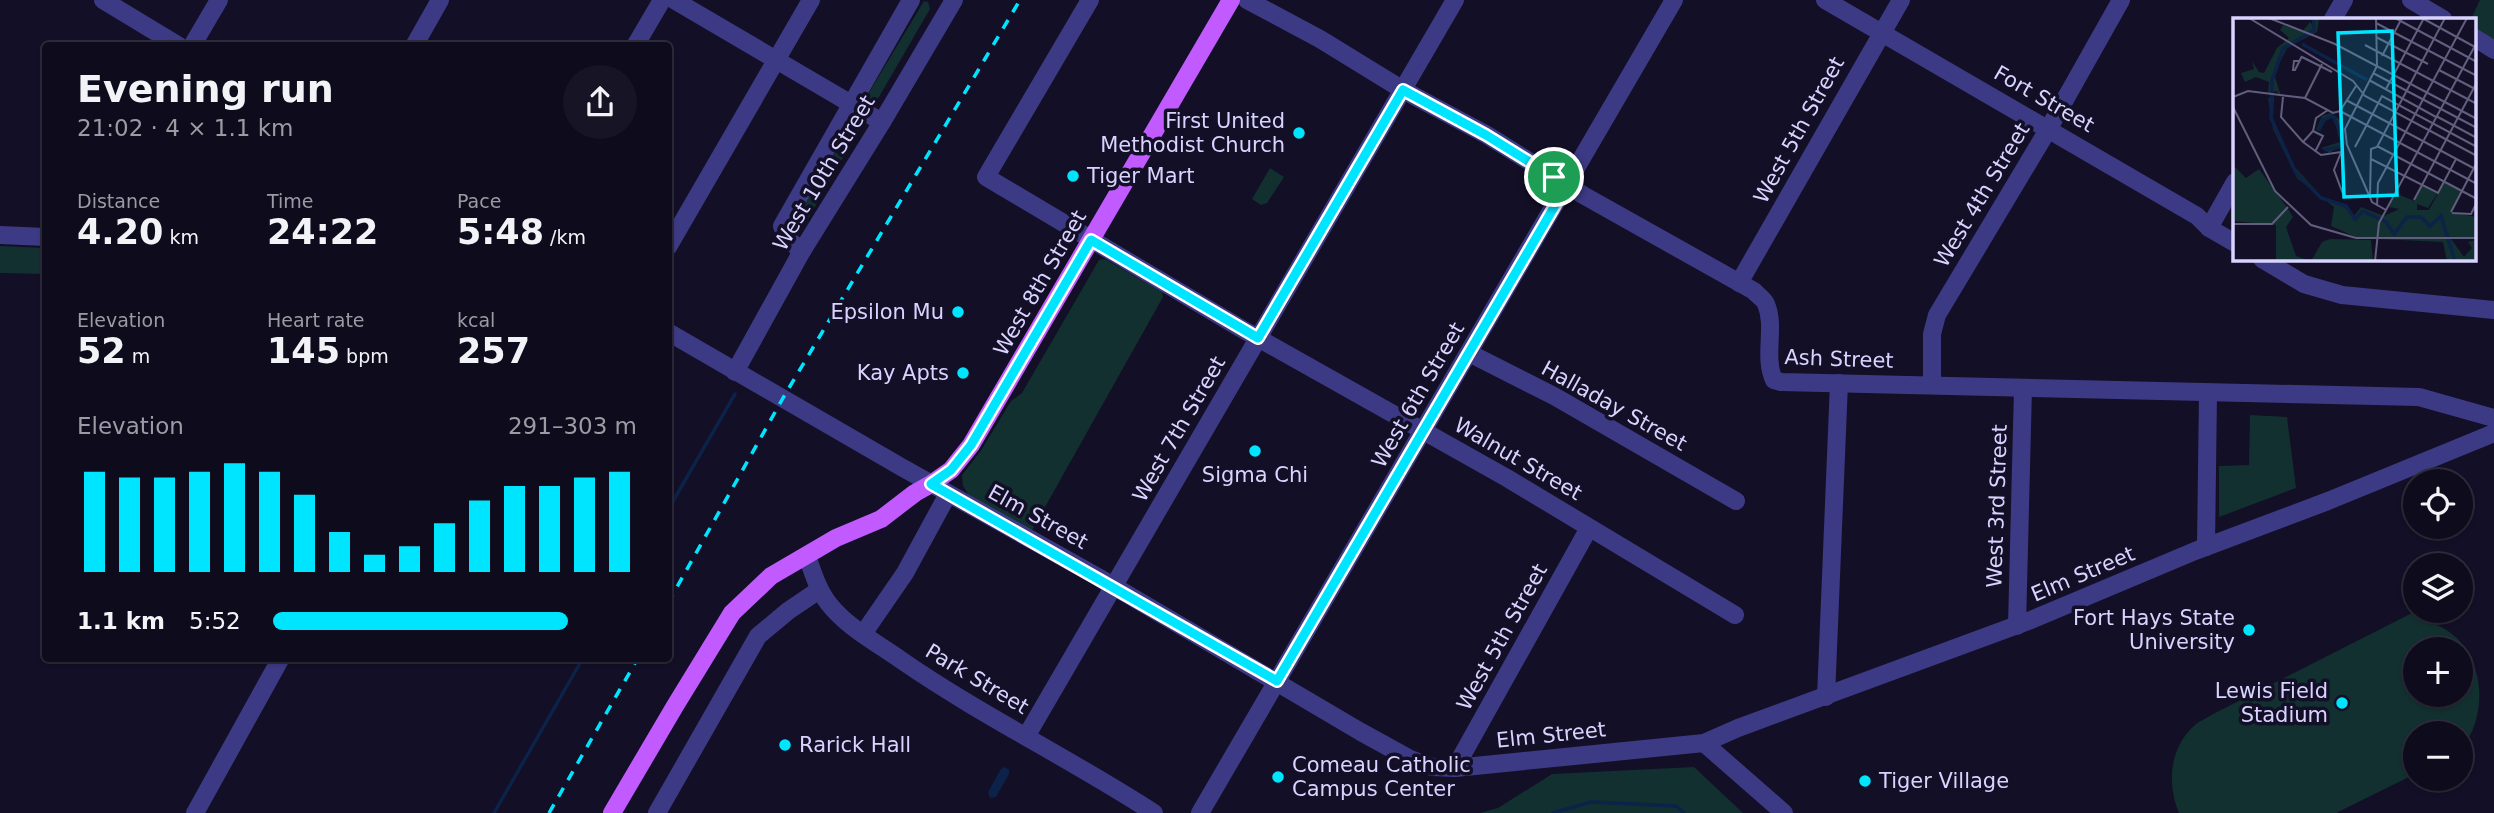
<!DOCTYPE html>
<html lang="en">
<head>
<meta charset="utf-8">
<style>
  body { margin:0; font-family:"DejaVu Sans",sans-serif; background:#171425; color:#f1f3f6; height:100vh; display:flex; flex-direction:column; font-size:26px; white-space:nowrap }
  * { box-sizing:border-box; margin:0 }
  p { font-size:23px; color:#9b9ba3 }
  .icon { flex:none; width:38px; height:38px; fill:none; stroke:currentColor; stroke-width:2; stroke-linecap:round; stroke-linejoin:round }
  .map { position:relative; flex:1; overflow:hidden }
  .drawer { position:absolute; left:42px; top:42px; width:630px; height:620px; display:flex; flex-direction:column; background:#0e0b1c; border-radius:7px; box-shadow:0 2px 5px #0004,0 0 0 2px #2e2b3b }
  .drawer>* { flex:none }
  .buttons { position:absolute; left:2403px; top:469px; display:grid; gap:14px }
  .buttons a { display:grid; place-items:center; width:70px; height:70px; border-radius:50%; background:#0e0b1c; box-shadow:0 2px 5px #0004,0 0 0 2px #2e2b3b; font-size:35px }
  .pin { position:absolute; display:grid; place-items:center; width:60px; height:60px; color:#fff; margin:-30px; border:4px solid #fff; border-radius:50%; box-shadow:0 2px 7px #0007 }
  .round { display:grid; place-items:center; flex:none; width:74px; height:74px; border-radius:37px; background:#171425 }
  .overview { display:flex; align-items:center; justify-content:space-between; height:119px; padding:0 35px }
  h1 { font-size:38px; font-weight:700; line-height:52px }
  .metrics { display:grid; grid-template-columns:repeat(3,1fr); gap:10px; height:119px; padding:7px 35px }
  .metrics div { display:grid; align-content:center }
  .metrics b { font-size:35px; font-weight:700 }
  .metrics small { font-size:19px; font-weight:400 }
  .metrics p { font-size:19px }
  .chart { height:196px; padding:14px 35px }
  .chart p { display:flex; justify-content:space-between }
  .chart svg { width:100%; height:126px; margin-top:7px; stroke:#00e5ff; stroke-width:6 }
  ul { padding:0 35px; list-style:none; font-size:23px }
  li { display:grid; grid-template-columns:112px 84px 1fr; align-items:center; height:52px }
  li i { height:18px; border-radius:9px; background:#00e5ff }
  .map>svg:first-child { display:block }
  .green { fill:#12302f; fill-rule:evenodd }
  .water { fill:#0c2248 }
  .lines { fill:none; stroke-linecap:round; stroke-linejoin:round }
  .stream { stroke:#0c2248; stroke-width:3.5 }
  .minor { stroke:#3d3a85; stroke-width:18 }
  .major { stroke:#c25bff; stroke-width:18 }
  .rail { stroke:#00e5ff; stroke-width:3.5; stroke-dasharray:10 9; stroke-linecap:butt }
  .route-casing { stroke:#fff; stroke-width:14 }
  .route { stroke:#00e5ff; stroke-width:9 }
  .poi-dot { fill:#00e5ff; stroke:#130f26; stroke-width:2.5 }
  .labels { text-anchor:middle; stroke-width:7; stroke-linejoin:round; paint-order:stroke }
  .street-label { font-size:21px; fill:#d9d4ff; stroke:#130f26 }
  .poi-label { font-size:21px; fill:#d9d4ff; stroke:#130f26; text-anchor:end }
  .inset-river { fill:none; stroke:#0c2248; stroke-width:3.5 }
  .inset-road { fill:none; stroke:#625e7d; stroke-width:2 }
  .view { fill:#00e5ff; fill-opacity:0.15; stroke:#00e5ff; stroke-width:3.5 }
  .inset-edge { fill:none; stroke:#d9d4ff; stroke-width:3.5 }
</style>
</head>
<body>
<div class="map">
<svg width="2494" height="813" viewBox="0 0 2494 813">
  <rect width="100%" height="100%" fill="#130f26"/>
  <g class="green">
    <path d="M2480,0H2494V43L2475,34V19H2471Z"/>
    <path d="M924,1L928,2L930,9L876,102L872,105L867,104V96Z"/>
    <path d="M854,120L858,122L860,128L801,231L797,234L793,233L792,225Z"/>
    <path d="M1270,168L1284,177L1267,203L1261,205L1252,199Z"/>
    <path d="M0,246L45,248V274L0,273Z"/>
    <path d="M1105,259L1162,292L1163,297L1031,532L968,494L963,486L962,475L980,452L1011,401L1022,393L1099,260Z"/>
    <path d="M2250,415L2287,417L2296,488L2219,517V466L2249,465Z"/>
    <path d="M2416,611H2419L2424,621C2483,633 2494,710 2461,749L2460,733H2415V774L2336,813H2179C2167,785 2169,748 2194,726C2199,721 2207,718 2213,714ZM2415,649H2460V695H2415Z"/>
    <path d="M1694,767L1743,813H1480L1498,808L1552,774Z"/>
  </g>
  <path class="water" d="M1005,767L1009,770V774L996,797L990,798L988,792L1001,769Z"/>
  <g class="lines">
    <g class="stream">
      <path d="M668,510L735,394"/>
      <path d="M494,813L583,658"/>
      <path d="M1553,813L1591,802L1676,806L1684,813"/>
    </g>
    <g class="minor">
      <path d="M103,0L179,46"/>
      <path d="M674,0L882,122"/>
      <path d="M1090,0L986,177L1242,329L1507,478L1735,615"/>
      <path d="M1247,0L1320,39L1403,90L1487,135L1583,195L1754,291C1757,295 1764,299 1766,304C1776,327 1763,356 1774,380L1781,382L2419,397L2494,418"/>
      <path d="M1825,0L2197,216L2209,228L2235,243"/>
      <path d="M2411,0L2443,19"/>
      <path d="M2333,19L2344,0"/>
      <path d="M2475,38L2494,50"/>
      <path d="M192,46L219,0"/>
      <path d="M414,46L440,0"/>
      <path d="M635,46L662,0"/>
      <path d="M2209,228L2235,182"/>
      <path d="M0,235L46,237"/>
      <path d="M668,247L811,0"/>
      <path d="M802,251L786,238L782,226L911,0"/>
      <path d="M2262,259L2304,284L2342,295L2494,310"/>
      <path d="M1739,283L1901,0"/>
      <path d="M668,332L903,468L1098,577L1361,732L1410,759L1432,767L1455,768L1704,743L1738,728L2031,620L2195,551L2328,501L2494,433"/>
      <path d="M1469,353L1554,396L1736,501"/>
      <path d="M735,372L802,251L882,122L954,0"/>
      <path d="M1932,385V334L1937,315L2049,128L2121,0"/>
      <path d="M2206,547L2208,393"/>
      <path d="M807,556C813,573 818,590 829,604C848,628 877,643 901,660C982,716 1071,759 1154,813"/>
      <path d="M2017,626L2023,388"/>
      <path d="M863,634L905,573L948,494"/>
      <path d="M1826,697L1839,383"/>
      <path d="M1027,735L1455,0"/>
      <path d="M1704,743L1784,813"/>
      <path d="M1455,768L1589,528"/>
      <path d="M195,813L281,658"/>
      <path d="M657,813L758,636L788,611L819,590"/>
      <path d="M1200,813L1674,0"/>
    </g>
    <path class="major" d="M612,813L675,706L732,613L771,576L836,538L881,519L915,493L931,484L951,470L971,445L1231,0"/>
    <g class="rail">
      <path d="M668,603L783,398L1020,0"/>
      <path d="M549,813L638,658"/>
    </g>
  </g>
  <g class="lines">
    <g class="route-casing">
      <path id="route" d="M1403,90L1486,135L1567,185L1277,681L931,484L951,470L971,445L1091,240L1258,338Z"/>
    </g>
    <use href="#route" class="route"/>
  </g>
  <g class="poi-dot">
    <circle cx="1299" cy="133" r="7"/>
    <circle cx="1073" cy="176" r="7"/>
    <circle cx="958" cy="312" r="7"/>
    <circle cx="963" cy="373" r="7"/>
    <circle cx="1255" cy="451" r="7"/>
    <circle cx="2249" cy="630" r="7"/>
    <circle cx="2342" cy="703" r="7"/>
    <circle cx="785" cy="745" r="7"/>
    <circle cx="1278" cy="777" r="7"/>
    <circle cx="1865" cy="781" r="7"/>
  </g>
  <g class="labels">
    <g class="street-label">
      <text transform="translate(2044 99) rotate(30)" y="7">Fort Street</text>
      <text transform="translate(1799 130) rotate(-61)" y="7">West 5th Street</text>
      <text transform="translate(824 173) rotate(-59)" y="7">West 10th Street</text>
      <text transform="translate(1982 195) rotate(-59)" y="7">West 4th Street</text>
      <text transform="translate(1040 283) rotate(-60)" y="7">West 8th Street</text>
      <text transform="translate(1839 359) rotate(2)" y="7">Ash Street</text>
      <text transform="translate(1418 395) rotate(-60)" y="7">West 6th Street</text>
      <text transform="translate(1614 406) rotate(29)" y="7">Halladay Street</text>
      <text transform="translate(1179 429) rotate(-60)" y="7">West 7th Street</text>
      <text transform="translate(1518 459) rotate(30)" y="7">Walnut Street</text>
      <text transform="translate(1997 506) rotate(-88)" y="7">West 3rd Street</text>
      <text transform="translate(1038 517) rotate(29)" y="7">Elm Street</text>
      <text transform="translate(2083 574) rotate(-23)" y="7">Elm Street</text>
      <text transform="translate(1502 637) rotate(-61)" y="7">West 5th Street</text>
      <text transform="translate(977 679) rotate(31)" y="7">Park Street</text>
      <text transform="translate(1551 735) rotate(-6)" y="7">Elm Street</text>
    </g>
    <g class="poi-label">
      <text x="1285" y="128">First United<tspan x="1285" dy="24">Methodist Church</tspan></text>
      <text x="1087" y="183" text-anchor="start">Tiger Mart</text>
      <text x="944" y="319">Epsilon Mu</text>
      <text x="949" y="380">Kay Apts</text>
      <text x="1255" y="482" text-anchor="middle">Sigma Chi</text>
      <text x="2235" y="625">Fort Hays State<tspan x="2235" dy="24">University</tspan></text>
      <text x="2328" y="698">Lewis Field<tspan x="2328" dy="24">Stadium</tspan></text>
      <text x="799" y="752" text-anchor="start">Rarick Hall</text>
      <text x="1292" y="772" text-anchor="start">Comeau Catholic<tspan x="1292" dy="24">Campus Center</tspan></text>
      <text x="1879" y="788" text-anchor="start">Tiger Village</text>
    </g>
  </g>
  <g transform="translate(2233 18)">
    <rect width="243" height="243" fill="#130f26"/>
    <path d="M78,0H86L84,14L54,30L47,44L42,59L48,78L43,73L35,76L36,64L23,59L12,64L8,55L21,51L19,43L26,54L31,55L44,30L56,20L47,12L50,7L69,14L77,4L81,9ZM41,79L40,100L60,147L89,179L114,187L121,198L128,189L151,198L166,191L156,189L162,175L181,183L189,167L204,176L195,190L184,186V192H196L211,164L228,173L218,194L243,199V219L218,221L231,239L239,230L235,224L243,222V242L214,243L210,224L125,220L98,208L101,189L64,160L40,111L35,80ZM98,95L107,102L112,126L96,135L88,130L107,124L101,100H94L87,113L83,112L89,98ZM0,147L13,160L26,151L56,192L60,199L53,209L63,238L78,243L89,224L97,221L138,222L140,243H43V207L0,203Z" fill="#12302f"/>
    <path class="inset-river" d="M81,0V12L50,31L39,62L38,100L63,155L88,180L113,188L122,201L130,193L153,204L161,216L174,199H188L197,208L208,198L222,243M69,26L134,62M86,112L90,102L100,98L110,120L107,129L91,132"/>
    <path class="inset-road" d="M16,0L120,63L132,78L244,138M36,0L102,26L244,101M143,0L144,48L112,111L114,127L139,184L153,192M162,0L244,44M189,0L242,29M143,5L244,58M143,19L195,46M132,27L244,86M149,38L169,0M69,39L99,54M66,43H61L60,52H62L69,38M206,52L244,72M140,55L244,110M136,62L203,99M153,71L191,0M0,79L15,73L72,80L100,95L107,93M50,79L48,99L70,124L88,137L108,134M72,80L89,46M113,82L244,152M0,89L42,173L78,207L123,220H244M107,93L244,166M107,93L123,68M203,98L244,120M80,113L90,118L82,134M70,124L80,113L83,100L95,92M144,128L244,181M122,129L149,78L244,129M109,132L101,152L110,176M138,141L205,175L223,141M137,179L138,131L144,129L212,0M181,182L244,64M144,188L145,165L234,0M218,194L244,144M219,195L238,196L244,184M0,206H39L55,189M142,243L146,205L244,24"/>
    <path class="view" d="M159,13L164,177L111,179L105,15Z"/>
    <rect width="243" height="243" class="inset-edge"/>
  </g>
</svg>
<div class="buttons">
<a><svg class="icon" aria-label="locate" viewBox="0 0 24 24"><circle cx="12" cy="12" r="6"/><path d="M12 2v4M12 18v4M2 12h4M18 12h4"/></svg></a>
<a><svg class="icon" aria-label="layers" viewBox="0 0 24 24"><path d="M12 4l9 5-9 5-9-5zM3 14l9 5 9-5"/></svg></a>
<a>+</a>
<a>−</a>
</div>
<div class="pin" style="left:1554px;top:177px;background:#1e9e55"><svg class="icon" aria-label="arrive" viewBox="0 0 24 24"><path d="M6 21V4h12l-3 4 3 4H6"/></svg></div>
<section class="drawer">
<div class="overview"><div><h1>Evening run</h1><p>21:02 · 4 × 1.1 km</p></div><a class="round"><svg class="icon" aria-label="share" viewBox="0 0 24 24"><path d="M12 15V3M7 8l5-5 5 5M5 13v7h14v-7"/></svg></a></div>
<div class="metrics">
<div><p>Distance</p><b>4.20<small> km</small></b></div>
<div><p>Time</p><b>24:22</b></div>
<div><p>Pace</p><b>5:48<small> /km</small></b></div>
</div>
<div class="metrics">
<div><p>Elevation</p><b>52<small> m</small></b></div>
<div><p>Heart rate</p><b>145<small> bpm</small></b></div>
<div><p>kcal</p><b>257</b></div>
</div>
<div class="chart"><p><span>Elevation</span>291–303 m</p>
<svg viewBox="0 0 160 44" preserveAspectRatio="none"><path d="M5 44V9M15 44V11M25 44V11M35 44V9M45 44V6M55 44V9M65 44V17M75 44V30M85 44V38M95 44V35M105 44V27M115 44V19M125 44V14M135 44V14M145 44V11M155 44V9"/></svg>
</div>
<ul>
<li><b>1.1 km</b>5:52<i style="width:81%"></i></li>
</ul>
</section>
</div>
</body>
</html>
